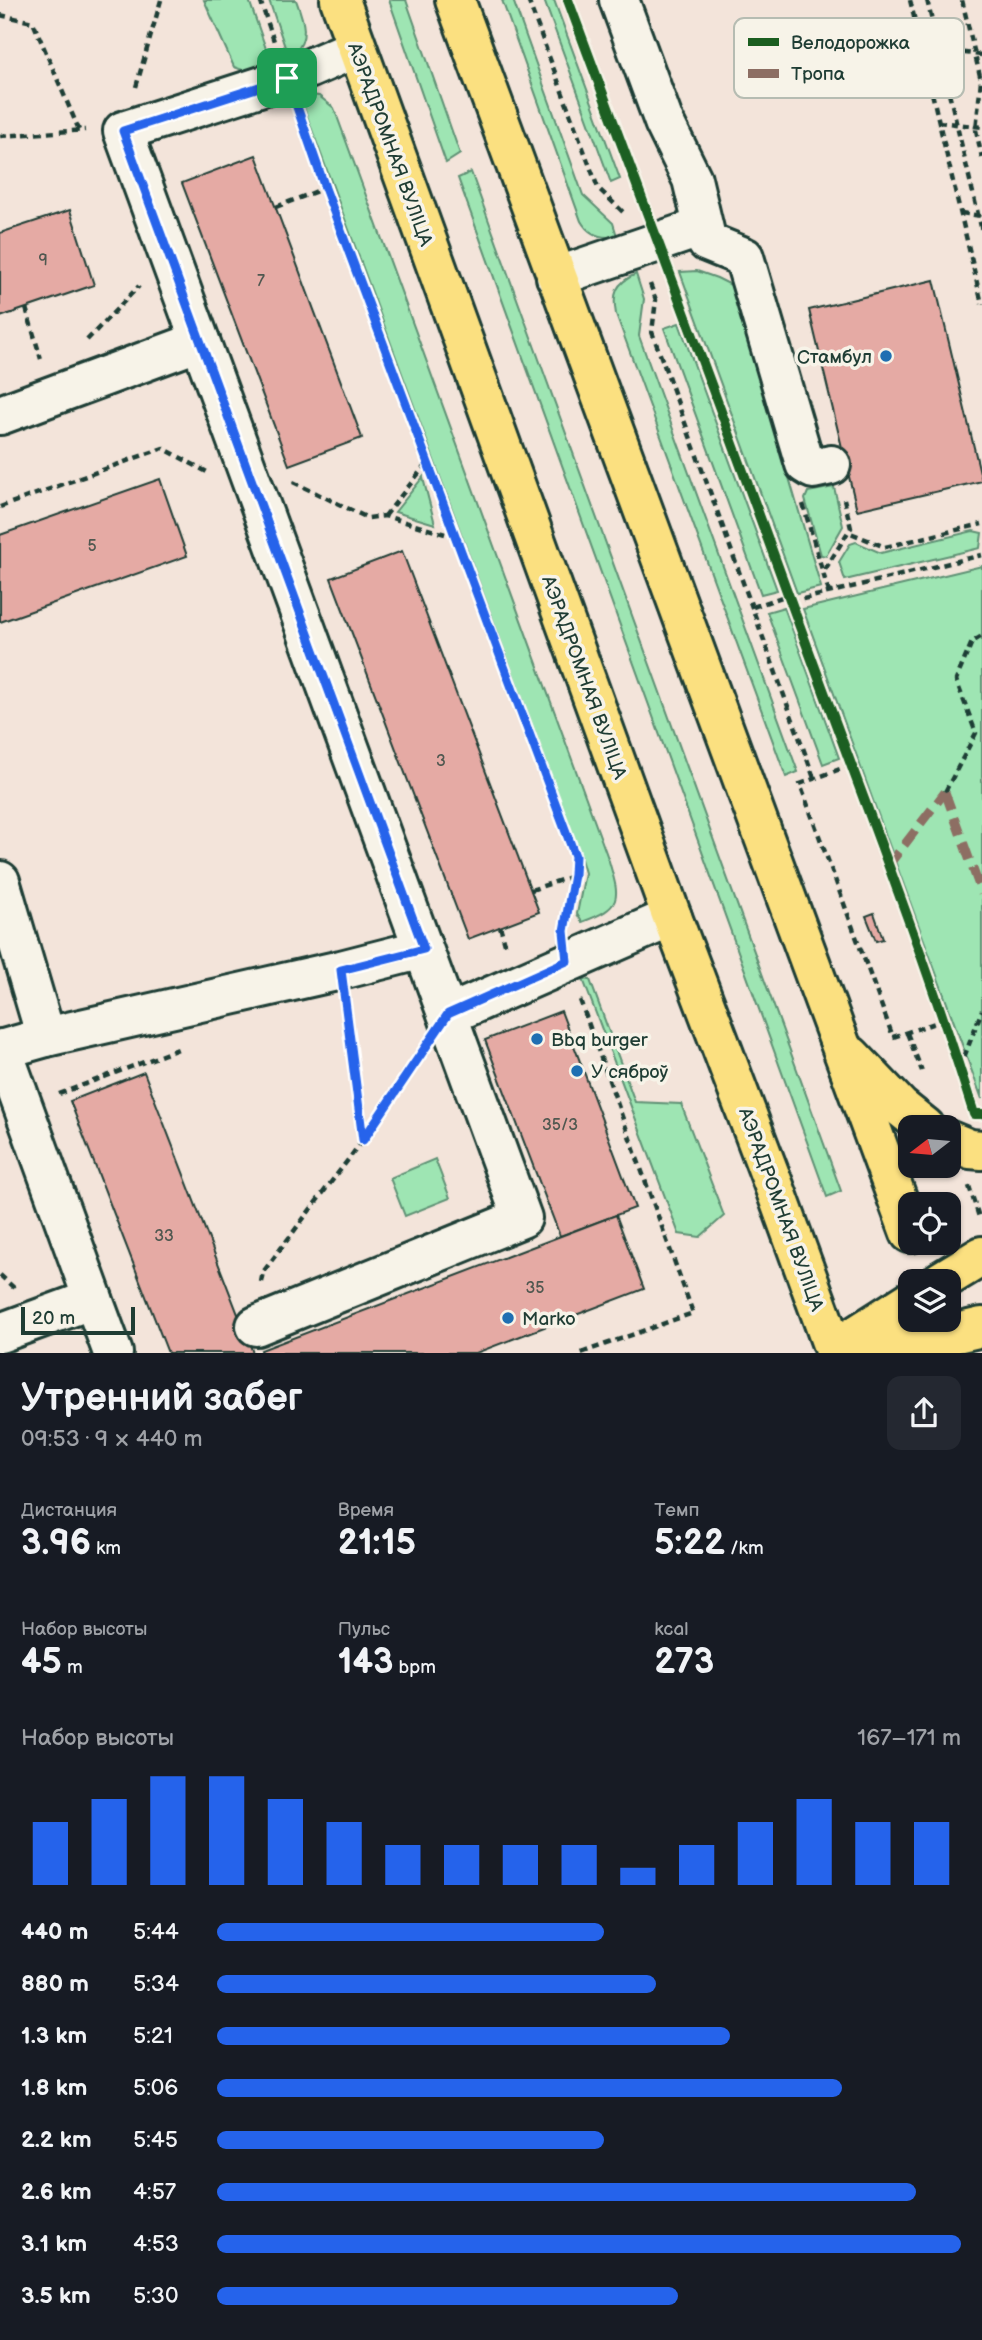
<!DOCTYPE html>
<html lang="ru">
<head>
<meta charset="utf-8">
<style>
  body { margin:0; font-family:"Balsamiq Sans",sans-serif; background:#242831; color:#f1f3f6; height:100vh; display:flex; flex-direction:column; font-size:26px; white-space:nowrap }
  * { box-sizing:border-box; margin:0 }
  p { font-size:23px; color:#9ea1a6 }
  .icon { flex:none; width:38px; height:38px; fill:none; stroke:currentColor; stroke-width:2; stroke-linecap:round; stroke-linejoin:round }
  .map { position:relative; height:1353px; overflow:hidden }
  .sheet { display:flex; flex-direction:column; background:#171b24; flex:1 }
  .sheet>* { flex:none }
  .needle { width:46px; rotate:254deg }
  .fabs { position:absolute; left:898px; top:1115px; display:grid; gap:14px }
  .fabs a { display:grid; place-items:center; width:63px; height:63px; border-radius:14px; background:#171b24; box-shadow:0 2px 5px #0004; font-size:35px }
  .scale { position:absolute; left:21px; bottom:18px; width:114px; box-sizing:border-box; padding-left:7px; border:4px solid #1f3d34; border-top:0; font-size:19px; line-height:24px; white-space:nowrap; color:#1f3d34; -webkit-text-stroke:5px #f7f3e8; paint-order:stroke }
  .pin { position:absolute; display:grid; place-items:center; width:60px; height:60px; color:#fff; margin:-30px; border-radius:14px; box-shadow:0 4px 10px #0006 }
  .round { display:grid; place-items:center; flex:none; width:74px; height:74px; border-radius:14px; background:#242831 }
  .summary { display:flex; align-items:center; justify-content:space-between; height:119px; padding:0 21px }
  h1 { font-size:38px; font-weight:700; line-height:52px }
  .figures { display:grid; grid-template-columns:repeat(3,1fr); gap:10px; height:119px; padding:7px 21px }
  .figures div { display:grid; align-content:center }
  .figures b { font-size:35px; font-weight:700 }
  .figures small { font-size:19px; font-weight:400 }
  .figures p { font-size:19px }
  .chart { height:196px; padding:14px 21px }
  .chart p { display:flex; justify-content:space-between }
  .chart svg { width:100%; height:126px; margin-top:7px; stroke:#2563eb; stroke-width:6 }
  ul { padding:0 21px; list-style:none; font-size:23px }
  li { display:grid; grid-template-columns:112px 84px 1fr; align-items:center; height:52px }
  li i { height:18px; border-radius:9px; background:#2563eb }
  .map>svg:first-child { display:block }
  .green { fill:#9ee5b3; stroke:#5e9174; stroke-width:2 }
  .building { fill:#e5aaa4; stroke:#1f3d34; stroke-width:2 }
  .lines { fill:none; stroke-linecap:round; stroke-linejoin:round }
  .minor-casing { stroke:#1f3d34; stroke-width:44 }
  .major-casing { stroke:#1f3d34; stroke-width:44 }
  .path { stroke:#1f3d34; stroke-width:4.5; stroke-dasharray:7 5; stroke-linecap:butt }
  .minor { stroke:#f7f3e8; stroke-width:38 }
  .major { stroke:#fbe080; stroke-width:38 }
  .quiet { stroke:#8d6e63; stroke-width:9; stroke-dasharray:18 9; stroke-linecap:butt }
  .cycleway-casing { stroke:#f7f3e8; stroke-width:15 }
  .cycleway { stroke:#1b5e20; stroke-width:10 }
  .route-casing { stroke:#fff; stroke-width:14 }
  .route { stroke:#2563eb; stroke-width:9 }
  .poi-dot { fill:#1f6fb2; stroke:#f7f3e8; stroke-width:2.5 }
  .labels { text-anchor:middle; stroke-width:7; stroke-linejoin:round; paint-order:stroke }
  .number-label { font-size:16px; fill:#505850 }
  .street-label { font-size:19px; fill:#1f3d34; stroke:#f7f3e8 }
  .poi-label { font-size:19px; fill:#1f3d34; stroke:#f7f3e8; text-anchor:start }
  .key { fill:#f7f3e8; stroke:#b6bcb2; stroke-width:2 }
  .key-label { font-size:19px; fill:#1f3d34 }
</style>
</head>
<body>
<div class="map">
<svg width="982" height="1353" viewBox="0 0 982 1353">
  <rect width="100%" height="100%" fill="#f3e4da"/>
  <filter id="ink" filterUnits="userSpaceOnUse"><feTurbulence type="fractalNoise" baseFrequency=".0143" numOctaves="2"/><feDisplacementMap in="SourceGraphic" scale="14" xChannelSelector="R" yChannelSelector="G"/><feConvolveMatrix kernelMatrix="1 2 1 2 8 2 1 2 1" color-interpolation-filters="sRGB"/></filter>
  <g filter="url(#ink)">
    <g class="green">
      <path d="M204,0H249L272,66L251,73L234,67Z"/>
      <path d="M269,0H296C303,19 311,38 293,55L285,47Z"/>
      <path d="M389,0H406L460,154L446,163Z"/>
      <path d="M502,0H513L583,195L613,223L617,236C602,239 589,235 581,221Z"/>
      <path d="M544,0H554L620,179L611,183Z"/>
      <path d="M311,95L319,96L334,108L609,861C620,899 623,907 582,922L577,914L585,873L581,859L301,100L304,96Z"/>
      <path d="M471,172L841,1191L827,1197L458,178Z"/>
      <path d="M697,271L717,278L733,286L821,587L797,593L680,272Z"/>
      <path d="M636,274L644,299L639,336L798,772L786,777L616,314C612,293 616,283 636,274Z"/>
      <path d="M679,323L777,590L761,594L664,328Z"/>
      <path d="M423,477V478L435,524L395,512Z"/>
      <path d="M834,487L843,526L826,556L821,555L805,499L808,492Z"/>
      <path d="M973,531L982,533L980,548L845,580L839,562L850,544L856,542L881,553Z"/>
      <path d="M982,566V1099L803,609Z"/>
      <path d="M784,607L839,758L823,764L767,612Z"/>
      <path d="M583,979L590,980L635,1102L681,1104L724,1216L700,1237L679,1234Z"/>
      <path d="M435,1159L450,1198L405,1216L390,1178Z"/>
    </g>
    <g class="building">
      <path d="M256,155L362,438L289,465L182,183Z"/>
      <path d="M70,210L94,285L0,317V233Z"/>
      <path d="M934,280L982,481L857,510L809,310Z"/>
      <path d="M160,479L187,556L0,622V535Z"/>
      <path d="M402,551L539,912L468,939L331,578Z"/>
      <path d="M874,913L883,939L876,941L866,916Z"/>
      <path d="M561,1011L635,1208L560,1236L485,1040Z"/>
      <path d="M144,1072L253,1353H168L70,1101Z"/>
      <path d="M616,1215L644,1289L476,1353H262L261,1350Z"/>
    </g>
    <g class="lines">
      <g class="minor-casing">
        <g id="minor">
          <path d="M619,0L664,122L692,179L707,242L744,257L805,464L813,469L831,465"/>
          <path d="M556,277L702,227"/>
          <path d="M0,415L200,341"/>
          <path d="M0,881L46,1037"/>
          <path d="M448,1015L672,917"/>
          <path d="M2,1049L93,1299"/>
          <path d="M0,1050L46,1037L341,970L423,949"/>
          <path d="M256,1326L522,1218L123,131L287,78L356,48"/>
          <path d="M0,1333L93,1299L113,1353"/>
        </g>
      </g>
      <g class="major-casing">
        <g id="major">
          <path d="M340,0L672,917L776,1191L835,1353"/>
          <path d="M455,0L910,1233"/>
          <path d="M851,1056L900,1107L925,1127"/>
          <path d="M948,1140L970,1149L982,1150"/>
          <path d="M941,1281L982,1256"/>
          <path d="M841,1345L910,1301"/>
          <path d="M834,1350L948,1335L982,1327"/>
        </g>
      </g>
      <g class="path">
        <path d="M260,0L275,44"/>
        <path d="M528,0L598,188L624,213"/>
        <path d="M910,0L982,304"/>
        <path d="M927,0L982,231"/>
        <path d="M962,0L981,80L976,130L982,158"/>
        <path d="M0,15L33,22L79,130"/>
        <path d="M939,50L982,55"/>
        <path d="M136,87L161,0"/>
        <path d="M300,115L575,856L574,875L566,920"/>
        <path d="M938,122L982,127"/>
        <path d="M0,136L85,130"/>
        <path d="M276,207L325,188"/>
        <path d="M961,213L982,216"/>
        <path d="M650,284L656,300L652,332L814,778"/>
        <path d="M26,308L41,359"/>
        <path d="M87,340L139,286"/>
        <path d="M293,482L368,518L385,516L455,537"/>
        <path d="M844,499L851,528L848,532"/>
        <path d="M803,504L823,573"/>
        <path d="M0,507L163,448L207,472"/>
        <path d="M385,516L427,463"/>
        <path d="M829,592L823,573L848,532L885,547L982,524"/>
        <path d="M791,602L982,555"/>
        <path d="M753,607L788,595"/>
        <path d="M851,765L800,784L893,1037L944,1020"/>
        <path d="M945,792L976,733L956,680L972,642L982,636"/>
        <path d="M531,890L573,876"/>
        <path d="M500,926L506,947"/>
        <path d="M580,1000L693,1313L581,1353"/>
        <path d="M347,1006L363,1140"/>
        <path d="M907,1033L922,1071"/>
        <path d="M960,1068L982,1010"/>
        <path d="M59,1094L178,1049"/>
        <path d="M969,1186L979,1217"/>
        <path d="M0,1275L14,1288"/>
        <path d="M261,1282L263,1272L363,1140L420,1056"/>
      </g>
      <use href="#minor" class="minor"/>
      <use href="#major" class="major"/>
      <g class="quiet">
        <path d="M945,792L982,894"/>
        <path d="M886,864L891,862L945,792"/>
      </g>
      <g class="cycleway-casing">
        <path id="cycleway" d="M568,0C651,221 733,443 814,665C869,814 927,962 974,1114H982"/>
      </g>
      <use href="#cycleway" class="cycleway"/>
    </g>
  </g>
  <g class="lines" filter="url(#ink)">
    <g class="route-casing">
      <path id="route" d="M287,78L325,188L575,856L574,875L564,931L567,961L448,1014L363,1140L341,970L424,949L123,131Z"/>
    </g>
    <use href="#route" class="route"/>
  </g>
  <g class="poi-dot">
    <circle cx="886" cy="356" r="7"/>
    <circle cx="537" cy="1039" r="7"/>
    <circle cx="577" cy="1071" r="7"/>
    <circle cx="508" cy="1318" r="7"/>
  </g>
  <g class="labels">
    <g class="number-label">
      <text x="43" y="265">9</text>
      <text x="261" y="286">7</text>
      <text x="92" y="551">5</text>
      <text x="441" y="766">3</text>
      <text x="560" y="1130">35/3</text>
      <text x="164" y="1241">33</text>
      <text x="535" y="1293">35</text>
    </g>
    <g class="street-label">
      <text transform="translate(391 144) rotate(70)" y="7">АЭРАДРОМНАЯ ВУЛІЦА</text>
      <text transform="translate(585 677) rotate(70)" y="7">АЭРАДРОМНАЯ ВУЛІЦА</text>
      <text transform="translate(782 1209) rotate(70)" y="7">АЭРАДРОМНАЯ ВУЛІЦА</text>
    </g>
    <g class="poi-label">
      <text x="872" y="363" text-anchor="end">Стамбул</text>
      <text x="551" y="1046">Bbq burger</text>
      <text x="591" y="1078">У сяброў</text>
      <text x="522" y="1325">Marko</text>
    </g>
  </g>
  <rect x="734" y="18" width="230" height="80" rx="10" class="key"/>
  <rect x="748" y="38" width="31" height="8" fill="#1b5e20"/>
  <rect x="748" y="69" width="31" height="9" fill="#8d6e63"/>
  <g class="key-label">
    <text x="791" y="49">Велодорожка</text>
    <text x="791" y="80">Тропа</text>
  </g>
</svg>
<div class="fabs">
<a><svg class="needle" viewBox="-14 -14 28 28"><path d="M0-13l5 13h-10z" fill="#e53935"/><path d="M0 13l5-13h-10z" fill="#9ea1a6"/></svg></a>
<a><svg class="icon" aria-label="locate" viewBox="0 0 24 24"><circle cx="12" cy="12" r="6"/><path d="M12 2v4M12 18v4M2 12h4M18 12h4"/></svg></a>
<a><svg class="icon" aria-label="layers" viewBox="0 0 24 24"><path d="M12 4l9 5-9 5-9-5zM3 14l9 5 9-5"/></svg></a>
</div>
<div class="scale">20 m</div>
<div class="pin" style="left:287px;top:78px;background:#1e9e55"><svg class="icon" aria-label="arrive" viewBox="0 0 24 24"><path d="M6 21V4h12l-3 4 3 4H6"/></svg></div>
</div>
<section class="sheet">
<div class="summary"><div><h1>Утренний забег</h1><p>09:53 · 9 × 440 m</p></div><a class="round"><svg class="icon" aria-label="share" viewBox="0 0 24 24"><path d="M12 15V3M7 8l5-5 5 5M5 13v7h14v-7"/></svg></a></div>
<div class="figures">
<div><p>Дистанция</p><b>3.96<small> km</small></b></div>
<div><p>Время</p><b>21:15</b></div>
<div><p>Темп</p><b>5:22<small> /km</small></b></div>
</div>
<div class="figures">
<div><p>Набор высоты</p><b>45<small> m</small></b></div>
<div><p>Пульс</p><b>143<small> bpm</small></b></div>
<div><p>kcal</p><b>273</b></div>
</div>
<div class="chart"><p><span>Набор высоты</span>167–171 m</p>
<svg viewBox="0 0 160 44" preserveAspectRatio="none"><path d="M5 44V22M15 44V14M25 44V6M35 44V6M45 44V14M55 44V22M65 44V30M75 44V30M85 44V30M95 44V30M105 44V38M115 44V30M125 44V22M135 44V14M145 44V22M155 44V22"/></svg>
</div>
<ul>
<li><b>440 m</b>5:44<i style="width:52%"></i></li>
<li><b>880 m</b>5:34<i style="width:59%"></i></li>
<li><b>1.3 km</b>5:21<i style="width:69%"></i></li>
<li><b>1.8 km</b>5:06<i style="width:84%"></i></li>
<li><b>2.2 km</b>5:45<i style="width:52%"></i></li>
<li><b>2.6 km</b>4:57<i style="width:94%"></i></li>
<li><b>3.1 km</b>4:53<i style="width:100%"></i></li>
<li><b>3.5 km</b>5:30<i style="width:62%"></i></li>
</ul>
</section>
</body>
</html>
